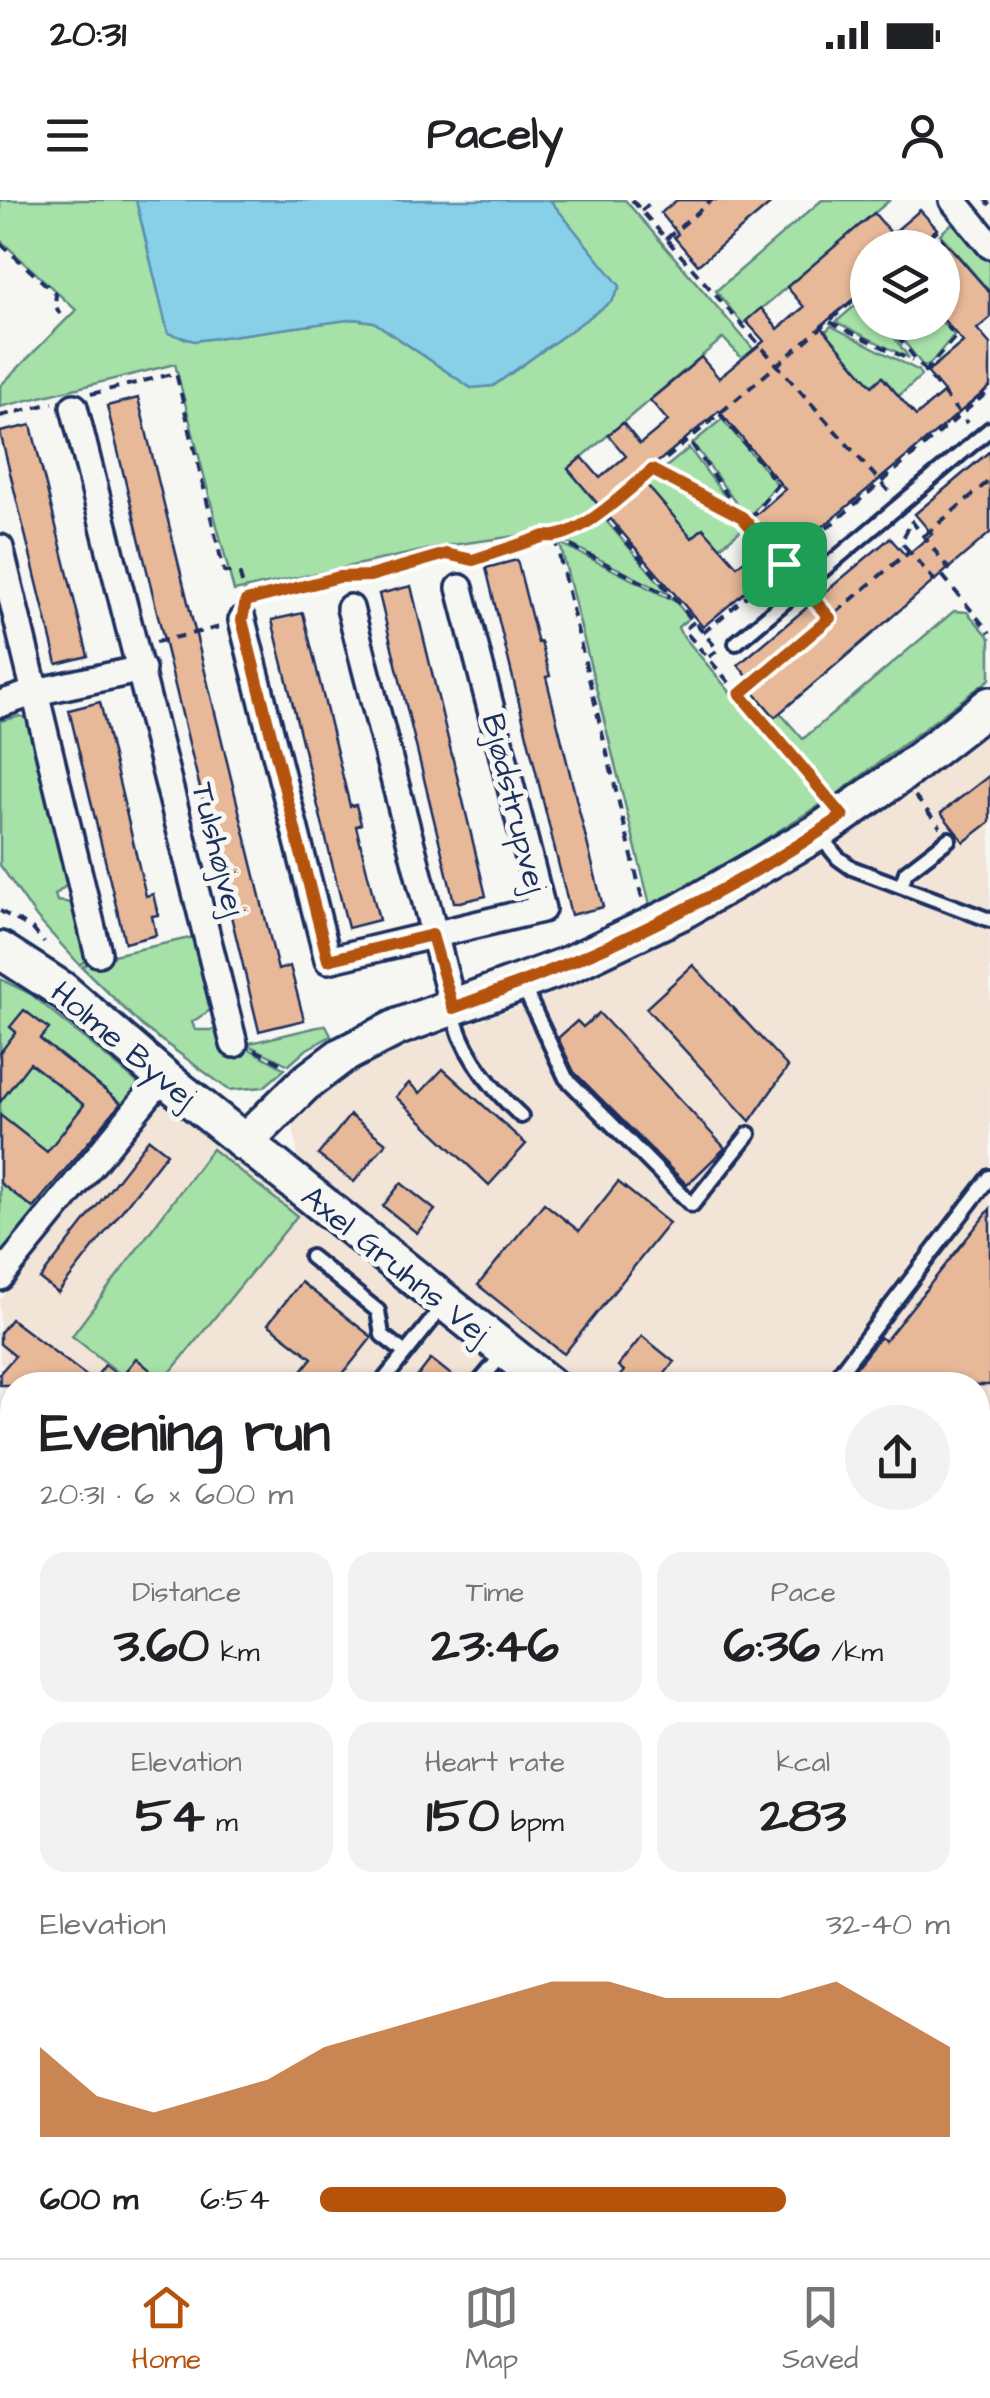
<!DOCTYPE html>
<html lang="en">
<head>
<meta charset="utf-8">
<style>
  body { margin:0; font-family:"Architects Daughter",sans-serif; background:#f2f2f2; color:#202124; height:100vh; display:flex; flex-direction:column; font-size:38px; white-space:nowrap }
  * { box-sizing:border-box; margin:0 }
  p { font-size:32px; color:#757577 }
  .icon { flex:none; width:55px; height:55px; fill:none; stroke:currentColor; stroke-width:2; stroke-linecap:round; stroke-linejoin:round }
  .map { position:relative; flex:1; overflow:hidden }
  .details { position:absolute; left:0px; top:1172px; width:990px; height:888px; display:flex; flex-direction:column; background:#fff; border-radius:40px 40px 0 0; box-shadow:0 2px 8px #0004 }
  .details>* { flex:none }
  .buttons { position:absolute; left:850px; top:30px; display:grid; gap:20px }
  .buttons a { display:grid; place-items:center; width:110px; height:110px; border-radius:50%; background:#fff; box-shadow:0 2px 8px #0004; font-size:50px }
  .pin { position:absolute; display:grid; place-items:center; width:85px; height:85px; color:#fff; margin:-42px; border-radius:20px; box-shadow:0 5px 15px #0006 }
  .round { display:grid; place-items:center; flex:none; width:105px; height:105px; border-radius:52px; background:#f2f2f2 }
  .headline { display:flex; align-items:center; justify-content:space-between; height:170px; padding:0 40px }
  h1 { font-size:55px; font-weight:700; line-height:75px }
  .stats { display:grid; grid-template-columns:repeat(3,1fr); gap:15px; height:170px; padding:10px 40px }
  .stats div { display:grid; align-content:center; border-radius:25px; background:#f2f2f2; text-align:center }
  .stats b { font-size:50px; font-weight:700 }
  .stats small { font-size:28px; font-weight:400 }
  .stats p { font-size:28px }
  .chart { height:280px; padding:20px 40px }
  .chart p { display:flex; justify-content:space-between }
  .chart svg { width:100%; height:180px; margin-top:10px; fill:#b45309; opacity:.7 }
  ul { padding:0 40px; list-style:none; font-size:32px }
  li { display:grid; grid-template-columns:160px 120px 1fr; align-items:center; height:75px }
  li i { height:25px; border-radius:12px; background:#b45309 }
  .status { display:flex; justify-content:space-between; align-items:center; height:70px; padding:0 50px; background:#fff; direction:ltr }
  .status svg { height:28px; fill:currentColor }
  header { display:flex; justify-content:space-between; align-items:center; height:130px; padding:0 40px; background:#fff; font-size:45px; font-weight:700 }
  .dock { display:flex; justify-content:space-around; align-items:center; height:140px; border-top:2px solid #e0e0e0; background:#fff; font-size:28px; color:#757577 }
  .dock a { display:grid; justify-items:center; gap:5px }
  .dock .active { color:#b45309 }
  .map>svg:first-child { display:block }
  .built { fill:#f2e4d7 }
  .green { fill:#a6e1a7; stroke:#608882; stroke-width:2.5 }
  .water { fill:#87d0e8; stroke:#5c90b1; stroke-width:2.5 }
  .building { fill:#e8b999; stroke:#1b2f5e; stroke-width:2.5; fill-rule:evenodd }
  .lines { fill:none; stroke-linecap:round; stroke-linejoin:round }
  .lane-casing { stroke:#1b2f5e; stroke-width:20 }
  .street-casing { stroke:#1b2f5e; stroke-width:32 }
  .secondary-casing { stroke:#1b2f5e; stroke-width:42 }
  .path { stroke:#1b2f5e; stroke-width:4; stroke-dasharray:10 8; stroke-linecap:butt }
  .lane { stroke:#f6f6f2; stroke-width:12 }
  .street { stroke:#f6f6f2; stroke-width:25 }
  .secondary { stroke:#f6f6f2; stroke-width:35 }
  .route-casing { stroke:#fff; stroke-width:20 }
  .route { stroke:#b45309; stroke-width:12 }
  .labels { text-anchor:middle; stroke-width:10; stroke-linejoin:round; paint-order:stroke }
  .street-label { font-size:32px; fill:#1b2f5e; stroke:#f6f6f2 }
</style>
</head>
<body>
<div class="status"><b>20:31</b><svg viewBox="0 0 49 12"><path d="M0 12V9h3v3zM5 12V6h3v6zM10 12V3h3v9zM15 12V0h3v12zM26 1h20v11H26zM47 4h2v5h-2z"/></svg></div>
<header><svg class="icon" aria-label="menu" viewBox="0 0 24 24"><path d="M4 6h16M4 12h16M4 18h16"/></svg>Pacely<svg class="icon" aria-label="person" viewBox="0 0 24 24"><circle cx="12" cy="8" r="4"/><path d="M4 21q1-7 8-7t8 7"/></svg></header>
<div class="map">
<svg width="990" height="2058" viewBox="0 0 990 2058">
  <rect width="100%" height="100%" fill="#f6f6f2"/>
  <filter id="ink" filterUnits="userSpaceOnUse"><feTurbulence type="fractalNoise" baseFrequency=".01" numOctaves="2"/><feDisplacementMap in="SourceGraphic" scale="20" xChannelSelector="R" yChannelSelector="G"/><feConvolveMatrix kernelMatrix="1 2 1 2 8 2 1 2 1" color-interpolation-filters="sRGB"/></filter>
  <g filter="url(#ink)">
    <g class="built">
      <path d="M990,519V1639L978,1629V1185H28L0,1163V1100L158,900L272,992L298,958L293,924L311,900L368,861L543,798L670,738L805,661Z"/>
      <path d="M990,1682V2058H641L649,2048H978V1698Z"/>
    </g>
    <g class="green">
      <path d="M0,0H136L168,133L194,141L354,119L374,122L471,188L493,186L612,101L620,87L550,0H625L761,158L756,173L723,138L568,269L602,310L566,329L445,346L234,391L175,164L0,207V186L76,110L0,40Z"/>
      <path d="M822,0H890L743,124L716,91Z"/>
      <path d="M956,20L990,61V92L940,34Z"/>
      <path d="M865,97L868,122L884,123L909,158L836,122Z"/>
      <path d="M942,122L954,135L929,165L923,166L890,123Z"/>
      <path d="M831,126L919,171L921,176L899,196L883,177L872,186L825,132Z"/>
      <path d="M722,219L777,284L747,319L693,243Z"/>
      <path d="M689,248L735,310L660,272Z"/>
      <path d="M656,276L738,317L746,326L720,347L692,338L645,284Z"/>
      <path d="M601,315L670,395L558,338Z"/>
      <path d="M560,343L676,402L689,418L678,427L680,432L823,603L703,678L650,705Z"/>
      <path d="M954,411L967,412L990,438V479L832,598L745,496L752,490L780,513L803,539Z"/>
      <path d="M21,516L29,521L68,684L55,695L57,701L73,703L88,757L80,765L37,718L0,665V521Z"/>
      <path d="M194,737L212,809L192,822L195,830H216L226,850L244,846L285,869L264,887L229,890L142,826L82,767L91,760Z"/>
      <path d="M0,779L31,794L139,884L0,1058Z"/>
      <path d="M326,825L331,836L307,849L289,865L246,844Z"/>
      <path d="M212,949L297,1016L160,1185H134L72,1136Z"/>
      <path d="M978,1629L990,1639V1682L978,1698Z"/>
      <path d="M215,2048H649L641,2058H217Z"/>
    </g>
    <path class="water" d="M136,0H550L620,86L612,101L493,186L471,188L374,122L355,119L194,141L168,133Z"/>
    <g class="building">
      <path d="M677,0H775L698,65L674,37L678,34L661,13Z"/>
      <path d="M920,10L937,29L915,48H868V87L821,126L872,186L882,177L916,216L944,192L927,172L963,142L942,118V38L990,93V118L977,129L990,144V187L703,427L568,269L582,257L600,278L626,256L608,235L623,223L640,244L668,221L650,200L684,172L701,157L719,178L764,141L746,121L761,108L778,129L804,107L787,87L874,13L892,34ZM719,211L785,289L750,320L768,341L737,366L703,328L692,338L640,277Z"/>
      <path d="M138,198L278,770L290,766L304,820L259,831L107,206Z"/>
      <path d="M31,225L88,456L57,464L0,232Z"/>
      <path d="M990,251V333L775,517L751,489L755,486L738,465L890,338L906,356L932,334L915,314Z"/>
      <path d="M517,360L538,443L541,442L550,476L546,477L603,707L571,715L486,368Z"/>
      <path d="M411,386L486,696L460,702H454L379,394Z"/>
      <path d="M303,413L350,606L356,605L361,624L356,626L379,720L348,728L272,420Z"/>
      <path d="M100,502L146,696L153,694L158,715L152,716L156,735L125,743L69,510Z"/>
      <path d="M990,575V622L964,642L941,613Z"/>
      <path d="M693,765L788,867L750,921L646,808Z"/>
      <path d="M24,810L49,829L40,839L121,903L33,1008L0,983V915L47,952L84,905L30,863L0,902V853L16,832L10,827Z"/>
      <path d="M599,813L725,948L687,985L574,872L558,838L577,821L583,827Z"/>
      <path d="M443,869L526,944L489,985L396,897L409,883L420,893Z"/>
      <path d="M350,915L386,943L354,982L318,955Z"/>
      <path d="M149,939L167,953L58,1093L40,1079Z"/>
      <path d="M618,982L669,1023L564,1154L478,1085L544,1003L579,1031Z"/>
      <path d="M401,983L435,1010L417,1033L383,1006Z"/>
      <path d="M990,1009V1185H851L860,1174L854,1170L880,1137L885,1141Z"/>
      <path d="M301,1082L372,1137L334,1185H290L312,1158L268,1124Z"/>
      <path d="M11,1119L93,1181L105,1165L121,1177L136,1158L168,1185H0V1173L15,1156L0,1144V1133Z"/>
      <path d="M642,1136L674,1162L656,1185H612L624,1171L618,1166Z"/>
      <path d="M431,1159L464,1185H411Z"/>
    </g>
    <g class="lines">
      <g class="lane-casing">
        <g id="lane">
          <path d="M736,443L990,229"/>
          <path d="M819,635L838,658L852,668L990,720"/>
          <path d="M901,686L906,672L949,639"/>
          <path d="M522,784L566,878L692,1005L749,934"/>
          <path d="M453,811C461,852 491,888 521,916"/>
          <path d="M311,1057L378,1111L382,1135L405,1153"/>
          <path d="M380,1185L444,1105"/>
          <path d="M477,1185L504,1153"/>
          <path d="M830,1185L990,977"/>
          <path d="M978,1455L990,1465"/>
          <path d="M978,2013L990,1997"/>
          <path d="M842,2048L856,2058"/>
          <path d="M942,2058L950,2048"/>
        </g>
      </g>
      <g class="street-casing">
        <g id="street">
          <path d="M953,0L990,45"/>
          <path d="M74,207L234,844"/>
          <path d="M0,348L98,753"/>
          <path d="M350,408L453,807"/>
          <path d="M242,420L328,760L542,709L460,388"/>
          <path d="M0,504L36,492L142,469"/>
          <path d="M0,1077L163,877"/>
          <path d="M0,1827L12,1864"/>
          <path d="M54,2048L56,2058"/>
        </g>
      </g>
      <g class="secondary-casing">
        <g id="secondary">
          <path d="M0,750L62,790L163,877L549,1185"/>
          <path d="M244,943L304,884L341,856L398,827L568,765L680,712L817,633L900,575L990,505"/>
          <path d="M978,1524L990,1534"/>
        </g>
      </g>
      <g class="path">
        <path d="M632,0L890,293"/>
        <path d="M986,0L990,5"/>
        <path d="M641,11L654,0"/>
        <path d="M666,39L712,0"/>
        <path d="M0,43L56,94L55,105L60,114"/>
        <path d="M916,48L942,26"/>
        <path d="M830,122L912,161"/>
        <path d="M886,122L967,223"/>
        <path d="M924,173L956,136L942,120"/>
        <path d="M91,194L176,173L224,371L240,375L246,397"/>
        <path d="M720,214L778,284L747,322"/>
        <path d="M0,216L53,203"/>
        <path d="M652,270L742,317L689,240"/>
        <path d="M603,314L718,450L709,457"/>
        <path d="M746,320L792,374"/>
        <path d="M911,320L949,369L942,375L990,433"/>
        <path d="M925,335L990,280"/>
        <path d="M555,338L642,698"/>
        <path d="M555,338L671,397"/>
        <path d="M909,351L901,342L912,321"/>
        <path d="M253,400L339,377L370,376L446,354L473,360L545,336L555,338L602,313L868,88"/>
        <path d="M815,400L830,418"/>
        <path d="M694,422L684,430L824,593"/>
        <path d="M703,433L990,190"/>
        <path d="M156,442L220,427"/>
        <path d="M740,494L909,351L934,380L942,375"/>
        <path d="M915,596L940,627"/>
        <path d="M0,711L32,728L44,743"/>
        <path d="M255,850L282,864"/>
      </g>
      <use href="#lane" class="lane"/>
      <use href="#street" class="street"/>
      <use href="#secondary" class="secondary"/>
    </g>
  </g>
  <g class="lines" filter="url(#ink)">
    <g class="route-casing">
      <path id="route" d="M652,270L742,317L830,418L740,494L843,616C723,698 590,759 453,808L432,735L328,760L242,420L246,401L339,377L370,376L446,354L473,360L545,336C577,341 628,290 652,270Z"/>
    </g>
    <use href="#route" class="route"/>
  </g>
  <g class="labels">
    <g class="street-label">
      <text transform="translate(515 603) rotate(76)" y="11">Bjødstrupvej</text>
      <text transform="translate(219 649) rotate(76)" y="11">Tulshøjvej</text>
      <text transform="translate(124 844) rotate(40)" y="11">Holme Byvej</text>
      <text transform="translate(396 1064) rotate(39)" y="11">Axel Gruhns Vej</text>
    </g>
  </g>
</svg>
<div class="buttons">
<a><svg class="icon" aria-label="layers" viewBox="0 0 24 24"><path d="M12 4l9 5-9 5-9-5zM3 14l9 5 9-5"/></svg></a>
</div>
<div class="pin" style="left:784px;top:364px;background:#1e9e55"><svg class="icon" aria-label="arrive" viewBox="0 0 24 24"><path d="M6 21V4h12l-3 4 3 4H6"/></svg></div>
<section class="details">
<div class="headline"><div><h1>Evening run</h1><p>20:31 · 6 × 600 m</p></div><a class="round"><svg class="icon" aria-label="share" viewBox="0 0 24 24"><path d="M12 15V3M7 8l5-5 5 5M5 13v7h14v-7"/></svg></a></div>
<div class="stats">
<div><p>Distance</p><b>3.60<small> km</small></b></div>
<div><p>Time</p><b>23:46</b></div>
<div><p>Pace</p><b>6:36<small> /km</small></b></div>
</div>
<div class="stats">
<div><p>Elevation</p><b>54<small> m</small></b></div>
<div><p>Heart rate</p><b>150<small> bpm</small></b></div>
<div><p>kcal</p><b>283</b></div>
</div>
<div class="chart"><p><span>Elevation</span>32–40 m</p>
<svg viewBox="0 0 160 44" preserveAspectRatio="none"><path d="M0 44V22L10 34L20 38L30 34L40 30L50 22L60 18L70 14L80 10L90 6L100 6L110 10L120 10L130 10L140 6L150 14L160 22V44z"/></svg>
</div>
<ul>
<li><b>600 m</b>6:54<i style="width:74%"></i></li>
</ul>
</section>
</div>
<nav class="dock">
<a class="active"><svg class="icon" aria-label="home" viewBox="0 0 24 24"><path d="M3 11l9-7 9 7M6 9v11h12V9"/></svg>Home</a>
<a><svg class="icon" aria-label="map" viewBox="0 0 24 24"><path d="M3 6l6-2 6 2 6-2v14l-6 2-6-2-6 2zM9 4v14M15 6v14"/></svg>Map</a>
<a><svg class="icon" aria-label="saved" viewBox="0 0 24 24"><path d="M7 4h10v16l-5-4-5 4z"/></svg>Saved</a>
</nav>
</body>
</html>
